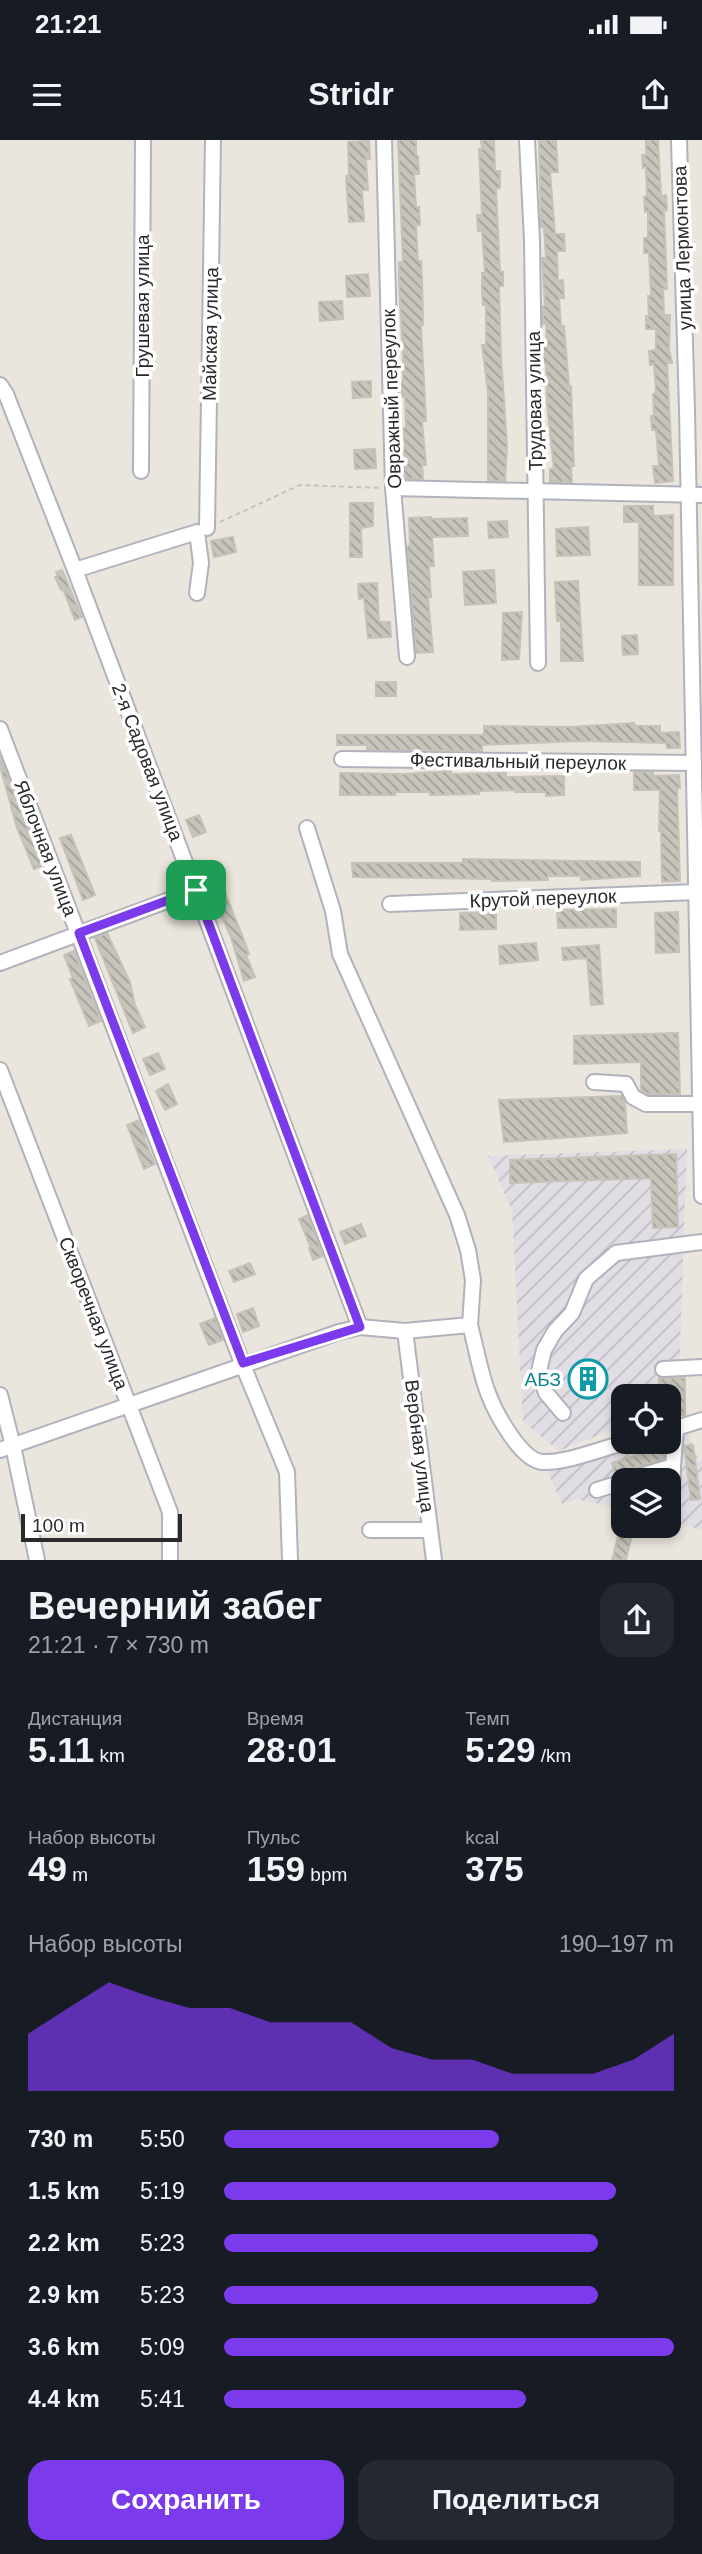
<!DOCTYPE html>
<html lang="ru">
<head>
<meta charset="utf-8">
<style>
  body { margin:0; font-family:Arial,sans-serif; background:#242831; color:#f1f3f6; height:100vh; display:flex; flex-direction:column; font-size:26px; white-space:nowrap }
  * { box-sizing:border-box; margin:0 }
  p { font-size:23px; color:#9ea1a6 }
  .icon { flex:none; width:38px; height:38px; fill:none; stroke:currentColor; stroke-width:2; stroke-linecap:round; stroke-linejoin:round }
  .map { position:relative; height:1420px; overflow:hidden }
  .side { display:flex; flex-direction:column; background:#171b24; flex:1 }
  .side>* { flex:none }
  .tools { position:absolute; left:611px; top:1244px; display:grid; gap:14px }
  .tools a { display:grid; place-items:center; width:70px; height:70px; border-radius:14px; background:#171b24; box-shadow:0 4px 10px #0003; font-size:35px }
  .scale { position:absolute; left:21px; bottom:18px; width:161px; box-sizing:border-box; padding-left:7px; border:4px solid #2a2a2a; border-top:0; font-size:19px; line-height:24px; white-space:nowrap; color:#2a2a2a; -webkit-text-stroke:5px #fff; paint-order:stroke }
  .pin { position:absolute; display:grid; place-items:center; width:60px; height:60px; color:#fff; margin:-30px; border-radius:14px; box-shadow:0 4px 10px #0006 }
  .round { display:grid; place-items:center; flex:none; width:74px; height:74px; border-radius:21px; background:#242831 }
  .head { display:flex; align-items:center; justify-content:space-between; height:119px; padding:0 28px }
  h1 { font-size:38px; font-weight:700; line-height:52px }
  .stats { display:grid; grid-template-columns:repeat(3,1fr); gap:10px; height:119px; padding:7px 28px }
  .stats div { display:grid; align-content:center }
  .stats b { font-size:35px; font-weight:700 }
  .stats small { font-size:19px; font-weight:400 }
  .stats p { font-size:19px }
  .chart { height:196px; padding:14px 28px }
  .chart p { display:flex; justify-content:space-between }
  .chart svg { width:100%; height:126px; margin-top:7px; fill:#7c3aed; opacity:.7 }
  .button { display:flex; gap:14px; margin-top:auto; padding:14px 28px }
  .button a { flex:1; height:80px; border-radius:21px; background:#7c3aed; color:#fff; font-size:28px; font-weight:700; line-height:80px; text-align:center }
  .button a+a { background:#242831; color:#f1f3f6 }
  ul { padding:0 28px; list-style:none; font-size:23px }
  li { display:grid; grid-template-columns:112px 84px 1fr; align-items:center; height:52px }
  li i { height:18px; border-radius:9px; background:#7c3aed }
  .status { display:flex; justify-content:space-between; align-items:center; height:49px; padding:0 35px; background:#171b24; direction:ltr }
  .status svg { height:19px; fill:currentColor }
  header { display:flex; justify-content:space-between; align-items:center; height:91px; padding:0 28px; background:#171b24; font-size:32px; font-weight:700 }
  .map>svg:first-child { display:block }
  .industrial { fill:url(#industrial-furrows) }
  .building { fill:url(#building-back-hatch); stroke:#c6c2b7; stroke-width:2 }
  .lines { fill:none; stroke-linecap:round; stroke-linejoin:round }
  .minor-casing { stroke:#b1b2bd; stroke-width:18 }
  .path { stroke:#c3c3c3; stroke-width:2; stroke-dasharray:5 3.5; stroke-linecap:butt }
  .minor { stroke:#fff; stroke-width:14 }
  .route-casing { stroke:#fff; stroke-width:14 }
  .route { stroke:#7c3aed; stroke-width:9 }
  .labels { text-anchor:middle; stroke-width:7; stroke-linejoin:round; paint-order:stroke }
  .street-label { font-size:19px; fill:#2a2a2a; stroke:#fff }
  .culture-label { font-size:19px; fill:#0d838f; stroke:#fff; text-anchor:end }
</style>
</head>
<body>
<div class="status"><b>21:21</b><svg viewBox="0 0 49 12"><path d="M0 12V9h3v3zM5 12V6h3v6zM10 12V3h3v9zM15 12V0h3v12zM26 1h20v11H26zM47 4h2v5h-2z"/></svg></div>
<header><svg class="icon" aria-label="menu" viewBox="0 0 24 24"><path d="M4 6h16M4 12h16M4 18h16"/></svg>Stridr<svg class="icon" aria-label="share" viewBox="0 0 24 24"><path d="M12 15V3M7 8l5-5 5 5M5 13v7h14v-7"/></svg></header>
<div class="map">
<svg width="702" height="1420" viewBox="0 0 702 1420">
  <defs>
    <pattern id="industrial-furrows" width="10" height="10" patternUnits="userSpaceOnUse" patternTransform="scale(1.75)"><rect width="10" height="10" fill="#e0dde4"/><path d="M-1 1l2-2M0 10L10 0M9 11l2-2" fill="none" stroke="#c0bec4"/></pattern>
    <pattern id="building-back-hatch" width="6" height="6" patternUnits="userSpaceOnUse" patternTransform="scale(1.75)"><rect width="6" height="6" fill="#c7c4bc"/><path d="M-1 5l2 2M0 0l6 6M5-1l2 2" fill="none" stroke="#a29f99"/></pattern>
  </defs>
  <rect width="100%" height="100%" fill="#ebe6dd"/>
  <g class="industrial">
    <path d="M687,1009L678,1262L668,1256H623V1285L559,1311L523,1282L512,1070L488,1016Z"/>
    <path d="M688,1294L699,1321L702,1320V1390L669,1381L668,1340H623V1369L576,1359L562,1364L546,1328L632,1310L651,1302H668L669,1298Z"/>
  </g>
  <g class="building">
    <path d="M398,0H416V16H418L419,34H414L416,67H419L420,85H416L418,121H421L422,135L423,185H421L426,281H422L426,325H422L423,339H403L402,308H405L403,288H406L405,257H402L401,242H403V216L399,144V122H403Z"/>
    <path d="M481,0H494L495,31H500V48L496,49L500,132H503V146H499L501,217L507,306L505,341H488V252L482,205H486V165H483L482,153V133H485L482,91H478L477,75H482L479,9H482Z"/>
    <path d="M539,0H556L558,32H550L555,94H564L565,111H557L558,141L563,140L564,158H559L561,186H564L569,246H571L574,326H571L572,342H550V329H554L547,264L546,223H543V206L547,205L546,183L543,184V166H545L542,118H546L544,87H541Z"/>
    <path d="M646,0H658L661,56L666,55L667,70L664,71L667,149H663L664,175H670L669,209L672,223H667L673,341L655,343L653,326H659L656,290H652L651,276H654L653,254L656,253L654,224L650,225L649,211L656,210V189H646V176H649L648,156H651L649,113H644V98H648V71L645,72L644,57L647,56L646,27L643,28L642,15H646Z"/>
    <path d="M369,1L370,19H366L368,50H362L364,81L349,82L346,36H349L348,2Z"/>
    <path d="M368,134L370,156L347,157L346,136Z"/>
    <path d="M342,161L343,179L320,181L319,162Z"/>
    <path d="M371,241V257L353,258L352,242Z"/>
    <path d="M375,309L376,328L355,329L354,310Z"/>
    <path d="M350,363H373V386L361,388L362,417H350Z"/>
    <path d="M624,366H653V376L673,375V445H639V382H624Z"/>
    <path d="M431,377L432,379L467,378L468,396L432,397L434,426H429L431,457L428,458L433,512L416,513L407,406H410L409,378Z"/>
    <path d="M507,381L508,397L489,398L488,382Z"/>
    <path d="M588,387L590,415L557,416L556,389Z"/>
    <path d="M233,397L236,412L214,417L211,401Z"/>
    <path d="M62,430L82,477L75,480L63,449L61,450L55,437L58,436L56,432Z"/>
    <path d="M494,430L496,463L465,465L463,432Z"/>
    <path d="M578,441L583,521H561V481H557L555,442Z"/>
    <path d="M377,443L379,482H390L391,497L368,498L364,458L359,459L358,444Z"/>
    <path d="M522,472L519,519L502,520L503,473Z"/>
    <path d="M637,495L638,514L623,515L622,496Z"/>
    <rect x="376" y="542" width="20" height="14"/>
    <path d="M634,583L635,586H660V593L679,592L680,608H667L666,603L580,601L482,605V611L367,610V605H337V595H484V586L570,587Z"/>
    <path d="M0,616L42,726L34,729L17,688L0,626Z"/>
    <path d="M451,631V634L506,633V637L564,636V655L546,656V652H515V650L479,651V654L430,655V652H395V655H340V633L404,634Z"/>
    <path d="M634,632H653V636L679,635L680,648H677L680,741L662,742L661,691H659L660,650H634Z"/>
    <path d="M199,675L206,692L193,697L186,680Z"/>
    <path d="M71,695L95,755L83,760L60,698Z"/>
    <path d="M463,719L640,722V736L581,740V736H548V740L492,741V739L353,737L352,723H463Z"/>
    <path d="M218,735L244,800L249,814L246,815L255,837L244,841L231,797L215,762L208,738Z"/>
    <path d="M616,769V787L558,788L557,770Z"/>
    <path d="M496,772V789L460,790V773Z"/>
    <path d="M678,772L679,812L656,813L655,773Z"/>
    <path d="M107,793L130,842L135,865L145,887L133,893L95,798Z"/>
    <path d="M536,803L538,820L500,824L499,806Z"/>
    <path d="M599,805L603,864L591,865L587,818L563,820L562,808Z"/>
    <path d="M74,811L101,881L89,886L70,839L73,838L64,815Z"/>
    <path d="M678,893L680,954H648L641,950V922L574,924V896Z"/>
    <path d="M158,913L165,929L150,935L143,919Z"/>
    <path d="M168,944L177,964L165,970L156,951Z"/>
    <path d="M622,956L625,963L627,993L504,1002L499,960Z"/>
    <path d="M139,980L145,997L144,998L155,1024L144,1029L127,985Z"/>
    <path d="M676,1014L678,1087L653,1088L651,1038L510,1043V1020Z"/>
    <path d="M308,1075L323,1116L313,1120L309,1108H311L299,1079Z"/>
    <path d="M361,1084L366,1096L345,1104L340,1092Z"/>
    <path d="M250,1123L255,1134L234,1142L229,1131Z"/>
    <path d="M253,1168L259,1186L243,1192L237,1174Z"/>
    <path d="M215,1178L223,1200L209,1205L200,1184Z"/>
    <path d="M582,1229L597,1232L595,1248L579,1245Z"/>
    <path d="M659,1238H685V1275L668,1276V1256H659Z"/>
    <path d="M693,1305L700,1359L691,1360L684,1306Z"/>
    <path d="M665,1306L664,1319L615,1334L612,1323Z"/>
    <path d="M620,1360L623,1361V1386H634L626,1420H612L620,1389L613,1386Z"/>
  </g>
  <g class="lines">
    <g class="minor-casing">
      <g id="minor">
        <path d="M384,0L393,348L407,517"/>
        <path d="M527,0L532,101L538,523"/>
        <path d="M679,0L687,270L702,1056"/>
        <path d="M0,245L6,254L75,430L360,1187"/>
        <path d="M141,331L143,0"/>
        <path d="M393,348L702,355"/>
        <path d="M207,388L213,0"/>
        <path d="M75,430L197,392L201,423L197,453"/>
        <path d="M0,589L242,1223L287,1332L290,1420"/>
        <path d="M342,619L694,623"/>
        <path d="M307,688L333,771L340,814L457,1075L468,1110L473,1140L470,1185"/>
        <path d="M390,764L696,752"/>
        <path d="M0,823L196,750"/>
        <path d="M0,930L170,1372V1420"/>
        <path d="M594,942L626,944L633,957L646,964H700"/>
        <path d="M405,1191L434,1420"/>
        <path d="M663,1229L702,1227"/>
        <path d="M0,1255L13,1306L37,1420"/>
        <path d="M563,1273L546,1253L539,1231L544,1210L555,1191L572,1173L586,1139L616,1113L702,1102"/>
        <path d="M670,1290L702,1280"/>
        <path d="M0,1310L339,1192L360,1187L405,1191L470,1185C476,1207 480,1232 488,1253C495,1272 521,1321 543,1322C567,1323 603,1308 627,1302"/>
        <path d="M627,1340L673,1326L676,1289"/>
        <path d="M597,1350L623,1342"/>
        <path d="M672,1354L673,1326"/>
        <path d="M370,1390H430"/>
      </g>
    </g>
    <path class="path" d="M220,382L300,345L382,348"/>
    <use href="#minor" class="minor"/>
  </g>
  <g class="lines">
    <g class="route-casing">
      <path id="route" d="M196,750L360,1187L243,1223L79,793Z"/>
    </g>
    <use href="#route" class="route"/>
  </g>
  <defs>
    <g id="building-ring" transform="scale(2.0125)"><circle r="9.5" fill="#fff" stroke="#0f9aa8" stroke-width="1.5"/><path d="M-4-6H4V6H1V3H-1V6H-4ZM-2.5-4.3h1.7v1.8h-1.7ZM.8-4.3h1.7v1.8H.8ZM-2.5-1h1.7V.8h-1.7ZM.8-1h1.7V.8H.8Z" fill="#0f9aa8"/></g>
  </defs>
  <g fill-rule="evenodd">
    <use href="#building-ring" x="588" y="1239"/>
  </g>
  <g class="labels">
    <g class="street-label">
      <text transform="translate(682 108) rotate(-92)" y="7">улица Лермонтова</text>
      <text transform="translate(142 166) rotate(-90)" y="7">Грушевая улица</text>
      <text transform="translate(210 194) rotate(-89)" y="7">Майская улица</text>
      <text transform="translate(391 259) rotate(-92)" y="7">Овражный переулок</text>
      <text transform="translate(534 261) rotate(-91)" y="7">Трудовая улица</text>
      <text transform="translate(518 621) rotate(1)" y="7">Фестивальный переулок</text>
      <text transform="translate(148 622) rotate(69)" y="7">2-я Садовая улица</text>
      <text transform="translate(46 708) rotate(69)" y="7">Яблочная улица</text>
      <text transform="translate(543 758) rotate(-2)" y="7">Крутой переулок</text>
      <text transform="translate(94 1173) rotate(69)" y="7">Скворечная улица</text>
      <text transform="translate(420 1306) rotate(83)" y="7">Вербная улица</text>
    </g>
    <g class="culture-label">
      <text x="561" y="1246">АБЗ</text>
    </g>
  </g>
</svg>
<div class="tools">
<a><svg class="icon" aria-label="locate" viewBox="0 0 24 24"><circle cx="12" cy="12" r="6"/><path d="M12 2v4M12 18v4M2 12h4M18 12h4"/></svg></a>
<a><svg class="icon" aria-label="layers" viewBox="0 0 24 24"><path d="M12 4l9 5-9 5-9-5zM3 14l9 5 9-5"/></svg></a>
</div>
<div class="scale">100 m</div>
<div class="pin" style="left:196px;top:750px;background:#1e9e55"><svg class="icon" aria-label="arrive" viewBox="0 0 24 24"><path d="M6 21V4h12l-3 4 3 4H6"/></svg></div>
</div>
<section class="side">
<div class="head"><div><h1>Вечерний забег</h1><p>21:21 · 7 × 730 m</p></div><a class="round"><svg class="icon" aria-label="share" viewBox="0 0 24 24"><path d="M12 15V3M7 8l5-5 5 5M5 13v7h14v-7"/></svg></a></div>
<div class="stats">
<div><p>Дистанция</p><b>5.11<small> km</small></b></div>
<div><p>Время</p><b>28:01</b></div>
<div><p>Темп</p><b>5:29<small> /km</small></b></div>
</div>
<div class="stats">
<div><p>Набор высоты</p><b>49<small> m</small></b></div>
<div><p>Пульс</p><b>159<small> bpm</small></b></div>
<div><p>kcal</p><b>375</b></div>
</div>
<div class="chart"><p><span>Набор высоты</span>190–197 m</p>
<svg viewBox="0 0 160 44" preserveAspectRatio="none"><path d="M0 44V24L10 15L20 6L30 11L40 15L50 15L60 20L70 20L80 20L90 29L100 33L110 33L120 38L130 38L140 38L150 33L160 24V44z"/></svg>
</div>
<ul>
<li><b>730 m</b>5:50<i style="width:61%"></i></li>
<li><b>1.5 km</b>5:19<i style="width:87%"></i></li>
<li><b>2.2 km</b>5:23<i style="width:83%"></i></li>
<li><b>2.9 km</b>5:23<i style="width:83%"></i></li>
<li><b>3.6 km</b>5:09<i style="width:100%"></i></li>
<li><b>4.4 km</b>5:41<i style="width:67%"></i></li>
</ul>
<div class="button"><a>Сохранить</a><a>Поделиться</a></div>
</section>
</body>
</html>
